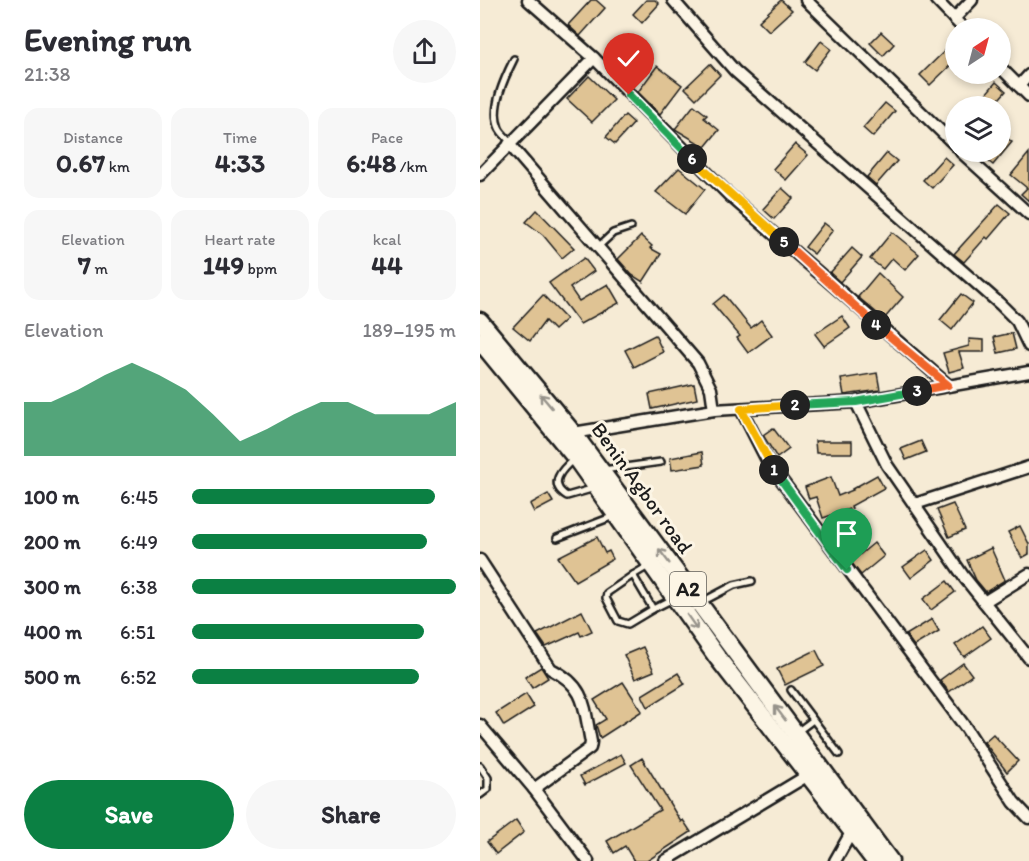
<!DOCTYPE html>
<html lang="en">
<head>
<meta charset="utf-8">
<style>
  body { margin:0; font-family:Itim,sans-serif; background:#f7f7f7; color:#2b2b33; height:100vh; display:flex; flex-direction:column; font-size:22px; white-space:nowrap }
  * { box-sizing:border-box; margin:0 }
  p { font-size:20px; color:#7c7c81 }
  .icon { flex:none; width:33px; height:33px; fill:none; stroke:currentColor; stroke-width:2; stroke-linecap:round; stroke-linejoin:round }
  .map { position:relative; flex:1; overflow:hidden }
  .sheet { display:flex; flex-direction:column; background:#fff; width:480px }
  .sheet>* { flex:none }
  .needle { width:39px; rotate:36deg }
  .tools { position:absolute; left:465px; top:18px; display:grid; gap:12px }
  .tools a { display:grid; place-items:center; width:66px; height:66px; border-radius:50%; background:#fff; box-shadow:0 3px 9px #0003; font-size:30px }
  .pin { position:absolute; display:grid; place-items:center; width:51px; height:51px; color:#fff; margin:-62px -26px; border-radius:50% 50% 50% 0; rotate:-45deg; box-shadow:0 0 6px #0007 }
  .pin .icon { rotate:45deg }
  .km { position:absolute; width:30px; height:30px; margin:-15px; border-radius:50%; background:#222; color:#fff; font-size:16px; line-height:30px; text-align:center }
  .round { display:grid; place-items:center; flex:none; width:63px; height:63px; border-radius:32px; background:#f7f7f7 }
  .head { display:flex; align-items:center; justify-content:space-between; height:102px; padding:0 24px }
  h1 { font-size:33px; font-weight:700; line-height:45px }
  .stats { display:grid; grid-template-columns:repeat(3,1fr); gap:9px; height:102px; padding:6px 24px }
  .stats div { display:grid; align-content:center; border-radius:15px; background:#f7f7f7; text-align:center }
  .stats b { font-size:26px; font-weight:700 }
  .stats small { font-size:16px; font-weight:400 }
  .stats p { font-size:16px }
  .chart { height:168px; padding:12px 24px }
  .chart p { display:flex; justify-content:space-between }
  .chart svg { width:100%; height:108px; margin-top:6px; fill:#0b8043; opacity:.7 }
  .action { display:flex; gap:12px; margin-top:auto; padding:12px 24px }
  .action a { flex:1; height:69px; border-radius:36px; background:#0b8043; color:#fff; font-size:24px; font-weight:700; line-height:69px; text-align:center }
  .action a+a { background:#f7f7f7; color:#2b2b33 }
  ul { padding:0 24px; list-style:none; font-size:20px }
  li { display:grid; grid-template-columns:96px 72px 1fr; align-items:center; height:45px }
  li i { height:15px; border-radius:8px; background:#0b8043 }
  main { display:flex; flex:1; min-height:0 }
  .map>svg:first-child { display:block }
  .building { fill:#dfc394; stroke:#1c1c1c; stroke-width:1.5 }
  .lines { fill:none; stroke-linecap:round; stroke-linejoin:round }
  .service-casing { stroke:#1c1c1c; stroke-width:10 }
  .minor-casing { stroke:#1c1c1c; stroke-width:15 }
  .trunk-casing { stroke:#1c1c1c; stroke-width:21 }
  .service { stroke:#fcf5e5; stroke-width:5 }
  .minor { stroke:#fcf5e5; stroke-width:10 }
  .trunk { stroke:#fcf5e5; stroke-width:16 }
  .oneway { stroke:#97938b }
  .split-1-casing { stroke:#fff; stroke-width:12 }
  .split-2-casing { stroke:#fff; stroke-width:12 }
  .split-3-casing { stroke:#fff; stroke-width:12 }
  .split-4-casing { stroke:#fff; stroke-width:12 }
  .split-5-casing { stroke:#fff; stroke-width:12 }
  .split-6-casing { stroke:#fff; stroke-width:12 }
  .split-7-casing { stroke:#fff; stroke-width:12 }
  .split-1 { stroke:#22a559; stroke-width:8 }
  .split-2 { stroke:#f5b400; stroke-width:8 }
  .split-3 { stroke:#22a559; stroke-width:8 }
  .split-4 { stroke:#f0652b; stroke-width:8 }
  .split-5 { stroke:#f0652b; stroke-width:8 }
  .split-6 { stroke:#f5b400; stroke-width:8 }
  .split-7 { stroke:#22a559; stroke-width:8 }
  .labels { text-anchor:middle; stroke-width:6; stroke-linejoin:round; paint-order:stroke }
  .shield { fill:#fcf5e5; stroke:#5f5d58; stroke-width:1.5 }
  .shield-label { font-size:20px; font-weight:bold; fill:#1c1c1c }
  .street-label { font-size:21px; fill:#1c1c1c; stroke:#fcf5e5 }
</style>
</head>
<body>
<main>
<section class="sheet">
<div class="head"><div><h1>Evening run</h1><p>21:38</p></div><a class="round"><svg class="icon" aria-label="share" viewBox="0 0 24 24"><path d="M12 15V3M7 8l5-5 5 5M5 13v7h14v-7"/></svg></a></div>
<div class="stats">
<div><p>Distance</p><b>0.67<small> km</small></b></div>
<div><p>Time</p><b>4:33</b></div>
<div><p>Pace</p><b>6:48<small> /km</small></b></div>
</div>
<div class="stats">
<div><p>Elevation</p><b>7<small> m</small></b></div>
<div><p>Heart rate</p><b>149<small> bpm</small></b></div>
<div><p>kcal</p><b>44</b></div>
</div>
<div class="chart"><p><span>Elevation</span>189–195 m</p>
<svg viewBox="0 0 160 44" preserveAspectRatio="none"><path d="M0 44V22L10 22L20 17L30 11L40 6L50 11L60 17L70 27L80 38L90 33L100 27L110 22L120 22L130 27L140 27L150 27L160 22V44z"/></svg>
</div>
<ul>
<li><b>100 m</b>6:45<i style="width:92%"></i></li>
<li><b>200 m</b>6:49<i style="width:89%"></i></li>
<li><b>300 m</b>6:38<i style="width:100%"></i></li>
<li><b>400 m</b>6:51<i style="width:88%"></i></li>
<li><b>500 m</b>6:52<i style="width:86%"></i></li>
</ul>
<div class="action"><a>Save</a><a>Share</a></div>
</section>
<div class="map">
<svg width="549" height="861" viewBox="0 0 549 861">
  <rect width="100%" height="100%" fill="#f6ebd5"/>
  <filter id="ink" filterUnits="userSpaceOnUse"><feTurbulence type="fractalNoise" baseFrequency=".0167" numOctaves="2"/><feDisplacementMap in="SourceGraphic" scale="12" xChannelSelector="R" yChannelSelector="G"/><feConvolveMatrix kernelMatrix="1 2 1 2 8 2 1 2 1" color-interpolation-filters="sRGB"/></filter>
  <g filter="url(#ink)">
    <g class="building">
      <path d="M111,0H116L125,8L100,36L88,25Z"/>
      <path d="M166,0H175L179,4L162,23L153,14Z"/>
      <path d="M301,0L312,10L289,31L279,21Z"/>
      <path d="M401,32L414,44L403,56L390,43Z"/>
      <path d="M476,40V60L450,85L440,75Z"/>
      <path d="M341,41L351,49L335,70L325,62Z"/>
      <path d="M230,64L240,75L216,99L205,88Z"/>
      <path d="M177,66L202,85L180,114L158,92Z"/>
      <path d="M109,76L134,100L112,122L87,99Z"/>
      <path d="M516,82L526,91L513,106H505L499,102Z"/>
      <path d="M405,103L415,111L393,137L383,128Z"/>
      <path d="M214,105L227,115L224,118L239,130L225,147L195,129Z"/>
      <path d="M145,115L154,123L135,144L126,137Z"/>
      <path d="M520,132L532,142L513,165L503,157L508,152H520Z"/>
      <path d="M315,144L328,155L306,180L293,169Z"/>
      <path d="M407,153L417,161L396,185L387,177Z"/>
      <path d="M549,153V201L541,194L547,188L531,175Z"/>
      <path d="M464,157L473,165L452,188L443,180Z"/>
      <path d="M199,168L225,189L205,214L176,192Z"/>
      <path d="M302,188L313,198L294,219L283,209Z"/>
      <path d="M519,204L530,213L508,239L506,237L484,262L474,254Z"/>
      <path d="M57,210L94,248L82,258L63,235L46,222Z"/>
      <path d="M344,223L353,230L334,254L325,247Z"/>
      <path d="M412,232L439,254L425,270L412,258L403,269L390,259Z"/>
      <path d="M161,236L172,246L170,248L181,254L163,282L152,275L138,259Z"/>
      <path d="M372,248L382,257L360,282L350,273Z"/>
      <path d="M104,258L114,271L90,288L99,301L128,284L139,303L100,324L69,283Z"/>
      <path d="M398,273L423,297L404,319L378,297Z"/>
      <path d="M481,294L493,303L472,330L460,320Z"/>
      <path d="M63,295L86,319L74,330L65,321L50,341L33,327Z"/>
      <path d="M244,295L271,328L281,320L292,335L268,353L257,338L260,336L233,304Z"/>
      <path d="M362,316L370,328L344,346L335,334Z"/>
      <path d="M532,333L536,349L518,353L514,337Z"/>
      <path d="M175,335L183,352L154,367L145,350Z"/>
      <path d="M489,339L504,340V352H479L484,368L469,372L463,353L489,346Z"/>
      <path d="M397,373L400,390L364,395L361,379Z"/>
      <path d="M214,384L217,399L172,409L169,394Z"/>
      <path d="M293,428L309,449L297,458L283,435Z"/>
      <path d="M335,441H372V453H336Z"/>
      <path d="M441,441L446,452L426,460L421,449Z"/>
      <path d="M222,452L224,465L192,470L190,458Z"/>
      <path d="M397,475L404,488L371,506L372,508L343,518L336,497L329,499L325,487L351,477L358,496L373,490L372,489Z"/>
      <path d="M68,494L73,502L54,512L50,504Z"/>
      <path d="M473,504L485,530L469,537L457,510Z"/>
      <path d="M540,526L549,544V554L542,558L528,532Z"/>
      <path d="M117,537L125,553L129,551L133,559L95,581L78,557Z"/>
      <path d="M394,543L404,556L381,575L371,562Z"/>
      <path d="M511,548L525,580L506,592L496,580L487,560Z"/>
      <path d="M447,550L454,560L431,578L423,567Z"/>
      <path d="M467,581L475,592L451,610L443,599Z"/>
      <path d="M102,611L112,631L101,636L99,632L66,647L57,634Z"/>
      <path d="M452,619L459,631L434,646L426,635Z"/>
      <path d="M502,626L511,638L484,657L475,645Z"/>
      <path d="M163,647L174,671L155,679L144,655Z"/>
      <path d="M336,650L344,666L305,685L297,669Z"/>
      <path d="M483,663L492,675L469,692L460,680Z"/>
      <path d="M61,667L68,678L52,688L45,677Z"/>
      <path d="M198,673L205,684L168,707L162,695Z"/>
      <path d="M143,682L162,711L120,738L116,725L126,719L114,700Z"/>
      <path d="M46,694L54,707L24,726L16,713Z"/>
      <path d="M513,734L538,761L527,772L504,742Z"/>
      <path d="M141,754L146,763L105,785L100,776Z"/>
      <path d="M162,758L201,822L203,820L211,832L167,861H154L145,846L134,853L127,841L180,810L151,765Z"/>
      <path d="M36,820L44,832L16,854L7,842Z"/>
    </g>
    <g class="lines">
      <g class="service-casing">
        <g id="service">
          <path d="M31,142C27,138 21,133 19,128C10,108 25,77 34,59"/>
          <path d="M118,247L133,233L151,227"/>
          <path d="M94,459C82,469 67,484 87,496L115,488"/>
          <path d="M123,470L181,462"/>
          <path d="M77,538L134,516"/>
          <path d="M170,565L153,575L173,609L193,599"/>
          <path d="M153,575L127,593L126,598L138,621L148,624L173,609"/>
          <path d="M220,603L254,585L272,581"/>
          <path d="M311,690L359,754"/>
          <path d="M317,732L333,720"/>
          <path d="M0,766L8,778V789L0,795"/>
        </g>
      </g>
      <g class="minor-casing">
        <g id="minor">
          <path d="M48,0L114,58L249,195L468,385"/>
          <path d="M193,0L255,71L520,304L537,321L549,346"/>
          <path d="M326,0L476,146"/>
          <path d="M456,0L483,28"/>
          <path d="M474,19L492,0"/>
          <path d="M520,67L549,96"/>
          <path d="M539,86L549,75"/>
          <path d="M29,144L218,363L231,389L234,410"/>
          <path d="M481,152L549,214"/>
          <path d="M0,175L114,58"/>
          <path d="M376,402L407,465L484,577L549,658"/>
          <path d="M261,409L288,462L486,728L534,802L549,818"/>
          <path d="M93,433L234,410L376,402L549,372"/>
          <path d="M435,504L549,467"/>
          <path d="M0,560L71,669C107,687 104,708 111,742L110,748L54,789"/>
          <path d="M504,602L549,574"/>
          <path d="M0,725L54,789L108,861"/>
          <path d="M185,861L330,774"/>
          <path d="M355,861L372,831"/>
        </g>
      </g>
      <g class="trunk-casing">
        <g id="trunk">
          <path d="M0,321L93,433L410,861"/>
          <path d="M0,341L95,457L237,657L395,861"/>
        </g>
      </g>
      <use href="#service" class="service"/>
      <use href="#minor" class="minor"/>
      <use href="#trunk" class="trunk"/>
    </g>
    <defs><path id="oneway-shaft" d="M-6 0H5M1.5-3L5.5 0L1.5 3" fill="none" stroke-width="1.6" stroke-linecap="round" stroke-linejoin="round" transform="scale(1.5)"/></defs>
    <g class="oneway">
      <use href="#oneway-shaft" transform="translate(66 401) rotate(-130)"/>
      <use href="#oneway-shaft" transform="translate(184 556) rotate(-127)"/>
      <use href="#oneway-shaft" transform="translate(212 622) rotate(55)"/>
      <use href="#oneway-shaft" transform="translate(300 713) rotate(-127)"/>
    </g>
  </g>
  <g class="lines" filter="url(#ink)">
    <g class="split-1-casing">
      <path id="split-1" d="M294,470L367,570"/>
    </g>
    <g class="split-2-casing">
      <path id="split-2" d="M294,470L261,409L315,405"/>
    </g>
    <g class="split-3-casing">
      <path id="split-3" d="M315,405L376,402L437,391"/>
    </g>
    <g class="split-4-casing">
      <path id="split-4" d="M396,325L468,385L437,391"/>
    </g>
    <g class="split-5-casing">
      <path id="split-5" d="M304,242L396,325"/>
    </g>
    <g class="split-6-casing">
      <path id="split-6" d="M212,159L304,242"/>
    </g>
    <g class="split-7-casing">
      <path id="split-7" d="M149,95L212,159"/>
    </g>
    <use href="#split-1" class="split-1"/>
    <use href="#split-2" class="split-2"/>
    <use href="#split-3" class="split-3"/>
    <use href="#split-4" class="split-4"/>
    <use href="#split-5" class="split-5"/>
    <use href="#split-6" class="split-6"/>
    <use href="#split-7" class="split-7"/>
  </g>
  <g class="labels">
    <rect class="shield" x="190" y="572" width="36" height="34" rx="4.5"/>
    <g class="shield-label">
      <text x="208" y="596">A2</text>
    </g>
    <g class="street-label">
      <text transform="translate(162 488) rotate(54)" y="7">Benin Agbor road</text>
    </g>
  </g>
</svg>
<div class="tools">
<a><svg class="needle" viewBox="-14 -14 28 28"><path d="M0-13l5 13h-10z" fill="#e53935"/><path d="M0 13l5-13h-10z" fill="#7c7c81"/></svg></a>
<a><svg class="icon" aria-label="layers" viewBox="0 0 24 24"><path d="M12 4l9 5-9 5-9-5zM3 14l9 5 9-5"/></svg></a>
</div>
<div class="pin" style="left:367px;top:570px;background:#1e9e55"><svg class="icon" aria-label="arrive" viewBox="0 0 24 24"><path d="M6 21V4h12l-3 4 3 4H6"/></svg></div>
<div class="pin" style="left:149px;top:95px;background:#d93025"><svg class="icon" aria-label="check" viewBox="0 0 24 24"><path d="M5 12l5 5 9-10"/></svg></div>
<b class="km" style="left:294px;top:470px">1</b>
<b class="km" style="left:315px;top:405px">2</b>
<b class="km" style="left:437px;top:391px">3</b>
<b class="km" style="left:396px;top:325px">4</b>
<b class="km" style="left:304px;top:242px">5</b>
<b class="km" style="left:212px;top:159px">6</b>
</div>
</main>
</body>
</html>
